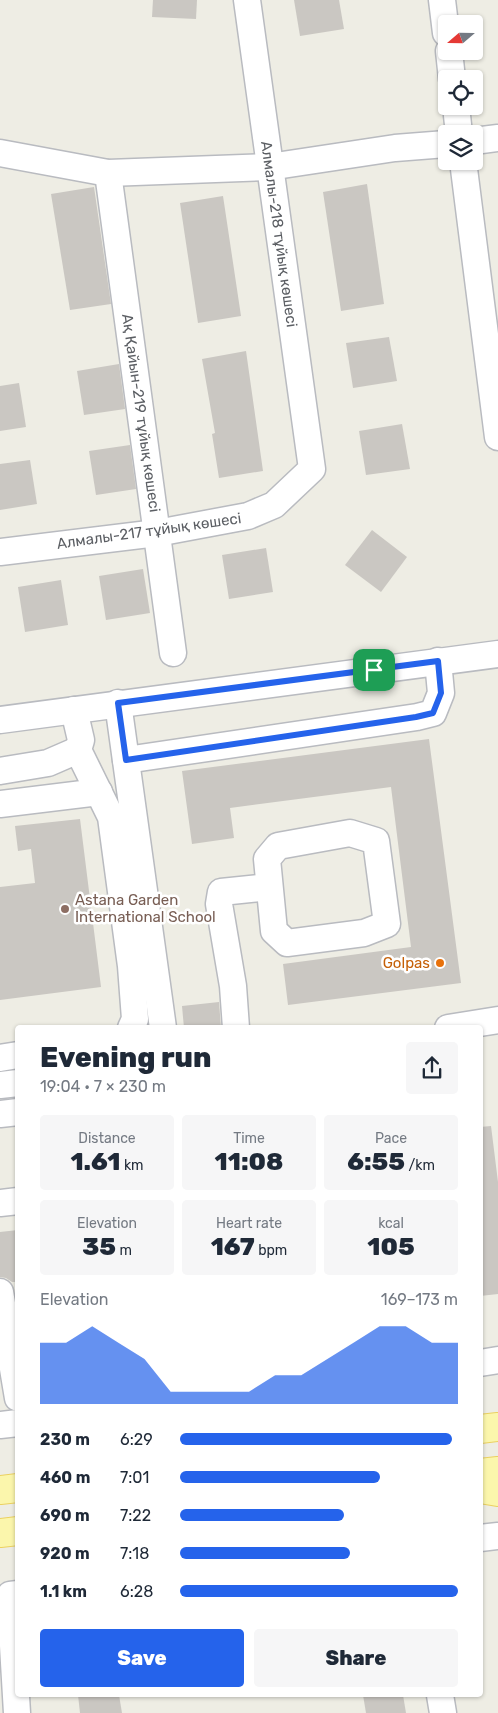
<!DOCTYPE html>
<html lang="en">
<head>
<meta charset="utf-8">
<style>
  body { margin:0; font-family:Rubik,sans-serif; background:#f6f6f7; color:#1f2937; height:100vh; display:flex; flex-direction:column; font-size:19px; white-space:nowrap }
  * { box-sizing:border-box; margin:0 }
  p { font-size:16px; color:#747a83 }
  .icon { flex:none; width:28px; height:28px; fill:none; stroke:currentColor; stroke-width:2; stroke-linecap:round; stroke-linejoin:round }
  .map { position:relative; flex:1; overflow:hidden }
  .panel { position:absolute; left:15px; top:1025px; width:468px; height:672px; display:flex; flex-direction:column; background:#fff; border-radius:5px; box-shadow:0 1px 4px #0004 }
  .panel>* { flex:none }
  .needle { width:32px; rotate:250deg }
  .controls { position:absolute; left:438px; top:15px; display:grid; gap:10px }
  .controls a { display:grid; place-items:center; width:45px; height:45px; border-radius:5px; background:#fff; box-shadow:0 1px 4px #0004; font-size:25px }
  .pin { position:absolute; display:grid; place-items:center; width:42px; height:42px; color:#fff; margin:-21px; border-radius:10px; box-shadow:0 2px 8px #0006 }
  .round { display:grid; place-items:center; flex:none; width:52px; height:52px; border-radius:5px; background:#f6f6f7 }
  .headline { display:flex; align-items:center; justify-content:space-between; height:85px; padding:0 25px }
  h1 { font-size:28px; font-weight:800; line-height:38px }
  .stats { display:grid; grid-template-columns:repeat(3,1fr); gap:8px; height:85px; padding:5px 25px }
  .stats div { display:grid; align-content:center; border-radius:5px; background:#f6f6f7; text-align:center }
  .stats b { font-size:25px; font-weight:800 }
  .stats small { font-size:14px; font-weight:400 }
  .stats p { font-size:14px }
  .chart { height:140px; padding:10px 25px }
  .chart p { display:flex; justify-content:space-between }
  .chart svg { width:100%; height:90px; margin-top:5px; fill:#2563eb; opacity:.7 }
  .action { display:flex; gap:10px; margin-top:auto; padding:10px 25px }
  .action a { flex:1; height:58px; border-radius:5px; background:#2563eb; color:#fff; font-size:20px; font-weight:800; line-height:58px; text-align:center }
  .action a+a { background:#f6f6f7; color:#1f2937 }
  ul { padding:0 25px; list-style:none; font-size:16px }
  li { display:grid; grid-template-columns:80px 60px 1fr; align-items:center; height:38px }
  li i { height:12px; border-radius:6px; background:#2563eb }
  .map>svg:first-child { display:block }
  .building { fill:#cac7c2 }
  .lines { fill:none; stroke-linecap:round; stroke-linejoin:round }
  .minor-casing { stroke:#b9bbc0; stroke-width:29 }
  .major-casing { stroke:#ebd161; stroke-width:30 }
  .minor { stroke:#fff; stroke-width:26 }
  .major { stroke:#fbf6ac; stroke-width:28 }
  .route-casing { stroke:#fff; stroke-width:10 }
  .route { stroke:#2563eb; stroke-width:6 }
  .education-dot { fill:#8d6e63; stroke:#fff; stroke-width:2 }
  .food-dot { fill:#e8710a; stroke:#fff; stroke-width:2 }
  .labels { text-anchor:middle; stroke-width:5; stroke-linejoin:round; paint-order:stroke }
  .street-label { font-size:15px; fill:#5c5f64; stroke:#fff }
  .education-label { font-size:15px; fill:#785e54; stroke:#fff; text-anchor:start }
  .food-label { font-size:15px; fill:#c56008; stroke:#fff; text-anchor:end }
</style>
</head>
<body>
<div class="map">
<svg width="498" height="1713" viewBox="0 0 498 1713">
  <rect width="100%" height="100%" fill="#eeede4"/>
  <g class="building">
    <path d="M153,0H197L196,19L152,17Z"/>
    <path d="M294,0H339L344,29L300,36Z"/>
    <path d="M367,184L384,304L341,311L323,192Z"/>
    <path d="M94,187L111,304L70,310L51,194Z"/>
    <path d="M223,196L241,316L198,323L180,203Z"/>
    <path d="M389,337L397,381L353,388L346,343Z"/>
    <path d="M246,351L263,471L219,478L212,434L215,433L202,359Z"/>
    <path d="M119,364L125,409L84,415L77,371Z"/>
    <path d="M19,383L26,427L0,431V386Z"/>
    <path d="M402,424L410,469L366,475L359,431Z"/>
    <path d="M130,445L136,489L96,495L89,451Z"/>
    <path d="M30,460L37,504L0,510V464Z"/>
    <path d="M372,530L407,557L381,592L345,565Z"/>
    <path d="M266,548L273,592L229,599L222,555Z"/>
    <path d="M143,569L150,613L106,620L99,576Z"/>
    <path d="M61,580L68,625L25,632L18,587Z"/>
    <path d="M429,739L461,983L288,1005L283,964L411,947L391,787L230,808L234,838L192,844L182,771Z"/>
    <path d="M80,819L101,987L0,1000V887L35,883L31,849L18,851L15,826Z"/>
    <path d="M219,1002L221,1028H184L182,1006Z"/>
    <path d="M491,1126L498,1182V1294L480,1296V1127Z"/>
    <path d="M18,1230V1282H12L6,1278L0,1277V1232Z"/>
    <path d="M78,1695H119L122,1713H80Z"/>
    <path d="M363,1695H403L406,1713H366Z"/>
  </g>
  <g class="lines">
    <g class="minor-casing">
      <g id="minor">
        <path d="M442,0L446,33"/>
        <path d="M449,51L452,79"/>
        <path d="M456,106L459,134"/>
        <path d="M474,141L498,138"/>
        <path d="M0,153L108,173L269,167L395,148L446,144"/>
        <path d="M463,161L498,437"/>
        <path d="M108,173L173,653"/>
        <path d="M0,552L157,533L248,516L274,505L312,469L247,0"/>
        <path d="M118,703L163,1028"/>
        <path d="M74,710L81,740L78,750L111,817L131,966L135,1019L131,1028"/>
        <path d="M0,720L498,654"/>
        <path d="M126,760L417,717L433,713L441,693L438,661"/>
        <path d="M0,771L48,763L78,750"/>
        <path d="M0,804L99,792"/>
        <path d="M350,833L376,841L387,924L364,933L287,943L274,931L267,859L278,846Z"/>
        <path d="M236,1028L233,986L219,904L221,892L269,887"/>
        <path d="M448,1028L498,1020"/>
        <path d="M0,1058L18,1055"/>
        <path d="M0,1085L18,1083"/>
        <path d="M0,1114L18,1112"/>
        <path d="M0,1203L18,1201"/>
        <path d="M0,1292L18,1398"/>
        <path d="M480,1363L498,1360"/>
        <path d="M0,1425L18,1423"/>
        <path d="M480,1538L498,1536"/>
        <path d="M440,1695L443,1713"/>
        <path d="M17,1713L10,1595L18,1594"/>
      </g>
    </g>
    <g class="major-casing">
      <g id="major">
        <path d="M480,1429L498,1427"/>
        <path d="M480,1473L498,1471"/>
        <path d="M480,1489L498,1492"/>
        <path d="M0,1490L18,1488"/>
        <path d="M0,1533L18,1531"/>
      </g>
    </g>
    <use href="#minor" class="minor"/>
    <use href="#major" class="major"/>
  </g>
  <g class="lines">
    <g class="route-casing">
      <path id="route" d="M438,661L441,693L433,713L416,717L126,760L118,703Z"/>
    </g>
    <use href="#route" class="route"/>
  </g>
  <circle class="education-dot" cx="65" cy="909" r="5"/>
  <circle class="food-dot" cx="440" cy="963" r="5"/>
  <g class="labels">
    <g class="street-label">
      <text transform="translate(279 234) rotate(82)" y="5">Алмалы-218 тұйық көшесі</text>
      <text transform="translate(141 413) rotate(82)" y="5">Ақ Қайын-219 тұйық көшесі</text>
      <text transform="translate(149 531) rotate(-8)" y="5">Алмалы-217 тұйық көшесі</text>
    </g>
    <g class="education-label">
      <text x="75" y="905">Astana Garden<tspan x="75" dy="17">International School</tspan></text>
    </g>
    <g class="food-label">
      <text x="430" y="968">Golpas</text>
    </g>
  </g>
</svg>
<div class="controls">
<a><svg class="needle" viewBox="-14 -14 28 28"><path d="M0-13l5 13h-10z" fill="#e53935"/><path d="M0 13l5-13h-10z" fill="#747a83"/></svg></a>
<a><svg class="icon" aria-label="locate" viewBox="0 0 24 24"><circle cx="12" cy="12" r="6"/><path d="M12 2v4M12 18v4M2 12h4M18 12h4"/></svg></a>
<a><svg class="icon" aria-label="layers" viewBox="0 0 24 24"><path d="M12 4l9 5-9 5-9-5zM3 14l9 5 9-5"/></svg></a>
</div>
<div class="pin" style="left:374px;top:670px;background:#1e9e55"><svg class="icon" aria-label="arrive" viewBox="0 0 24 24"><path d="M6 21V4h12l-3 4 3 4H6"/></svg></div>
<section class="panel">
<div class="headline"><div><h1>Evening run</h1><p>19:04 · 7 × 230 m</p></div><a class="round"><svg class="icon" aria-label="share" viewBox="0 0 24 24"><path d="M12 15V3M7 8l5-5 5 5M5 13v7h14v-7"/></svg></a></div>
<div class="stats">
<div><p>Distance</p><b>1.61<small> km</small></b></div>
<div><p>Time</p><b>11:08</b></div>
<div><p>Pace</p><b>6:55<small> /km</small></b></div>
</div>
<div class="stats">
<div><p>Elevation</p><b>35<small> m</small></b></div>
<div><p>Heart rate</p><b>167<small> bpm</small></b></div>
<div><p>kcal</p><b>105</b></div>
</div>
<div class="chart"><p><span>Elevation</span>169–173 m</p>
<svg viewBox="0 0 160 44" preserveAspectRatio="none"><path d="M0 44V14L10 14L20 6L30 14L40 22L50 38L60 38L70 38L80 38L90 30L100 30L110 22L120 14L130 6L140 6L150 14L160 14V44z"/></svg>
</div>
<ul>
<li><b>230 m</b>6:29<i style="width:98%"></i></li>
<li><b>460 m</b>7:01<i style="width:72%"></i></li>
<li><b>690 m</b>7:22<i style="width:59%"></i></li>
<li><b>920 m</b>7:18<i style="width:61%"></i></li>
<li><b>1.1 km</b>6:28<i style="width:100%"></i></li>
</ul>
<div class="action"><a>Save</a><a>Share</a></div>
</section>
</div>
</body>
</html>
